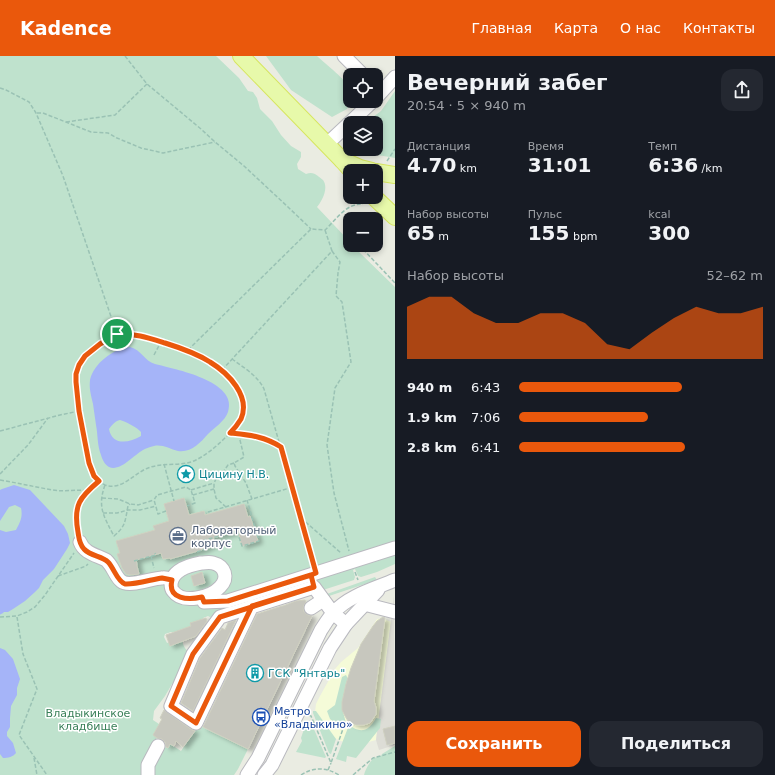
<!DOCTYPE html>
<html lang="ru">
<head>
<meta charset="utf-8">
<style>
  body { margin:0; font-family:"DejaVu Sans",sans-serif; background:#242831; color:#f1f3f6; height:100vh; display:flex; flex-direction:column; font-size:15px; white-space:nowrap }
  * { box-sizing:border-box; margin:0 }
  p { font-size:13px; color:#9ea1a6 }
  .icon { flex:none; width:22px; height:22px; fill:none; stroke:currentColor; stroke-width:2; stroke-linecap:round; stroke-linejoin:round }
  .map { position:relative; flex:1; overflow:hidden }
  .panel { display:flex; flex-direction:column; background:#171b24; width:380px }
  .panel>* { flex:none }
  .buttons { position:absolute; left:343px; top:12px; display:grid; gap:8px }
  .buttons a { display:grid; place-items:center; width:40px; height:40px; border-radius:8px; background:#171b24; box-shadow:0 2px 6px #0003; font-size:20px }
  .pin { position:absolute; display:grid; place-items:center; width:34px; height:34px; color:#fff; margin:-17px; border:2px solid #fff; border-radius:50%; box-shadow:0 1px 4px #0007 }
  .round { display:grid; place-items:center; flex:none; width:42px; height:42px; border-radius:12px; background:#242831 }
  .overview { display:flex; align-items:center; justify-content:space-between; height:68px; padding:0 12px }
  h1 { font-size:22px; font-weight:800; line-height:30px }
  .stats { display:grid; grid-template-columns:repeat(3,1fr); gap:6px; height:68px; padding:4px 12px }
  .stats div { display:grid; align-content:center }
  .stats b { font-size:20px; font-weight:800 }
  .stats small { font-size:11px; font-weight:400 }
  .stats p { font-size:11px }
  .chart { height:112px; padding:8px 12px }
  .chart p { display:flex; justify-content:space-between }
  .chart svg { width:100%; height:72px; margin-top:4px; fill:#ea580c; opacity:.7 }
  .button { display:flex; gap:8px; margin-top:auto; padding:8px 12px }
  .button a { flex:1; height:46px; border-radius:12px; background:#ea580c; color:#fff; font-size:16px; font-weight:800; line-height:46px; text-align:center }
  .button a+a { background:#242831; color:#f1f3f6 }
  ul { padding:0 12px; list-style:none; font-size:13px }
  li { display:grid; grid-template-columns:64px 48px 1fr; align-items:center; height:30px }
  li i { height:10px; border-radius:5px; background:#ea580c }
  header { display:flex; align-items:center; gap:24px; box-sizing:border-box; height:56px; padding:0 20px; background:#ea580c; color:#fff }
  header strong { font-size:19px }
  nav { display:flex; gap:22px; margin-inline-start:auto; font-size:14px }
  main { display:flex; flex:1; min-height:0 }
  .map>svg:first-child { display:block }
  .commercial { fill:#f5fbd8 }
  .industrial { fill:#ddddd6 }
  .green { fill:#bfe2cd }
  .water { fill:#a5b4f8; fill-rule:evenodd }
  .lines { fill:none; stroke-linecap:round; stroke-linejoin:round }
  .stream { stroke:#a5b4f8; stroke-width:3 }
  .building { fill:#c7c7be; stroke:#cfd0c0; filter:url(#shadow) }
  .minor-casing { stroke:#b9b9bf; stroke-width:15 }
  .major-casing { stroke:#d7e660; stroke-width:18 }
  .path { stroke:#9ac2b4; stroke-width:1.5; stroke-dasharray:4 2; stroke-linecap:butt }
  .minor { stroke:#fff; stroke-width:13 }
  .major { stroke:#e7f9aa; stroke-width:16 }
  .route-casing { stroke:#fff; stroke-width:8 }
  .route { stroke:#ea580c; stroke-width:5 }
  .labels { text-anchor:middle; stroke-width:3; stroke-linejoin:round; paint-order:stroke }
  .culture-label { font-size:11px; fill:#0d838f; stroke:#fff; text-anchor:start }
  .service-label { font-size:11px; fill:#4e5e75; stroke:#fff; text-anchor:start }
  .transit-label { font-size:11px; fill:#164399; stroke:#fff; text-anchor:start }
  .park-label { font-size:11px; fill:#3a8059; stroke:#fff }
</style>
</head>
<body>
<header>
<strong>Kadence</strong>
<nav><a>Главная</a><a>Карта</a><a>О нас</a><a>Контакты</a></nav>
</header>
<main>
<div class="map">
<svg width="395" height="719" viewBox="0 0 395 719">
  <defs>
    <filter id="shadow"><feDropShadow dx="4.5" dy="2.5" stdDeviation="2" flood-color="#0004"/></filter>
  </defs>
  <rect width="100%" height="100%" fill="#eaece2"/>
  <path class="commercial" d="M382,562L391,566L376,684L365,687H346L334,682L315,656L316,648L320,640L335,613L341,606L358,592L377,563Z"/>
  <path class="industrial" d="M394,540L395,689L379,694L376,684Z"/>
  <g class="green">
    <path d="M0,0H216L239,22L248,35L253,36L257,42L260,53L272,65L281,79L291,90L301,96V101L297,108L298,113L306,118C311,116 314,117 318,120C318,120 323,124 323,124C329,132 322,145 317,151L350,186V189H353L358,194V193V195L395,231V508L377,516L361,521L358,520L355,513L353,514L355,521L354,524L323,534L318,525L244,549L214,560L210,561L208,560L203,562L202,565L182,576H171L165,578L164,581L167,587L182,583C183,589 184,592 189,596L181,622L172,628L165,640L154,655L153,664L159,668L156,686L167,692L170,688L181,695L195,675L200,670L248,693L238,713L234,719H0Z"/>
    <path d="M266,0H317C325,8 348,24 350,35C351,41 350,47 347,53L332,61L291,34Z"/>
    <path d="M395,35V102L372,98L354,96L350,93H376V67H365L381,55Z"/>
    <path d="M375,521L377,524L329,540H328L327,538Z"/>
    <path d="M346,619L348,623L343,656L346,667L343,669L339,670L330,663L327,655L335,649L342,621Z"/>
    <path d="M313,655H316L336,683L331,698L329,697L313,657Z"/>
    <path d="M376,662L381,663L380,672L356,702L347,700L346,706L336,703L349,669C361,678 369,675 376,662Z"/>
    <path d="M313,671L326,701L325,702L296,696L302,685L301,682L304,673Z"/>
    <path d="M395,690V719H364C365,714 370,705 374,702C376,701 379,701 381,700L382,698Z"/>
  </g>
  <g class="water">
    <path d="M130,291C142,294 144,305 155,308C174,313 239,325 228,356C225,365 214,372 208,378C200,387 191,397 178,395C170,393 162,388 154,390C150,391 146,392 143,394C134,399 120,416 109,411C105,409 102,403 101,399C97,389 98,379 96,369C95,362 94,355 93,348C91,339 89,333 90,324C94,307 113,293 130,291ZM120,364C125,365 138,372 141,376V380C129,387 112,390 109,373C112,369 115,365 120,364Z"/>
    <path d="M14,429L30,434L64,470L68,478L70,487L67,493L54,513L43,524L39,532L35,536L25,545L13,553L8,556H2L0,555V474L6,476L16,474C20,466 23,461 21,452L15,449L9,451L0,465V434L2,433Z"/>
    <path d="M0,592L5,594L13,603L20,623L17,632V639L11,650L10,662V671L7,676V680L13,687L16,697C13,701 8,702 3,702L0,698Z"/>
  </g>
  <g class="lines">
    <path class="stream" d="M0,557L2,556"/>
  </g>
  <g class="building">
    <path d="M184,442L189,459L204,455L205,459L244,448L248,461L250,460L258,485L242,490L238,475L213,482L215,488L207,491V492L198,495L170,503V502L163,503L161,497L136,504L137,508V510L139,518L130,519L126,518L122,512L117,498L120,497L116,485L155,474L153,470L169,465L164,448Z"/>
    <path d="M202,516L205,527L194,530L191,520Z"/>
    <path d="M305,544L306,546L304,549L303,552L304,556L308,559L312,560L248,693L203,671L257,558L282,550H283L296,545Z"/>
    <path d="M383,561L385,562L374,645L376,652V658L370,667L363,669H356L348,665L345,660L342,654V646L346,628L351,612L361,588L373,570L377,565Z"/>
    <path d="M206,562L207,565L196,580L170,590L166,579L191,570L190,567Z"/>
    <path d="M236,564L193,655L181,647L200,602L222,572L225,574L228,567Z"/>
    <path d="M164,654L192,674L195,675L183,691L176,685L174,690L170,688L168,692L166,691L165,686L162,683L157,682L153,679L162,663L160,662Z"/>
    <path d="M395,670V687L387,689L383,673Z"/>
  </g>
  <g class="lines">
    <g class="minor-casing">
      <g id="minor">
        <path d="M344,0L363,19"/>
        <path d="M376,42L395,21"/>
        <path d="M327,88L373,45"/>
        <path d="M80,486C84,497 96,499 106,504C113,510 115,520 121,525C129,532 152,522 162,522C166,521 169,523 172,524"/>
        <path d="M201,507C205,507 209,506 213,507C225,510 229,522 220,531C211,541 183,549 173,535C171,533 171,530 171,527C173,514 190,509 201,507Z"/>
        <path d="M202,541L204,546L228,545L395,492"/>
        <path d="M364,548L395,556"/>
        <path d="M252,550L196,667L171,650L193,598L220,561L314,531L333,557L346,568"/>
        <path d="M311,552L323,544"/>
        <path d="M148,719V709L158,690"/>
        <path d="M247,719L258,702L321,574C325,568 329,561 334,556C350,539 374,533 395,524"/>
        <path d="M264,719L272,709L330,592L346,568L378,534"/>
      </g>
    </g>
    <g class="major-casing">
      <g id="major">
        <path d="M241,0L342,104L352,115"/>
        <path d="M342,104L360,112L372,115"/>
        <path d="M376,116L395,119"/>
        <path d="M374,141L395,161"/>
      </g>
    </g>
    <g class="path">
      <path d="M125,0L147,28L201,73L215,86L244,110L288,151L311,173"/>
      <path d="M0,32L6,34L29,46L36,57L63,120L117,278"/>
      <path d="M37,57H43L91,76L108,77L117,82L141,92L163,97L215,86"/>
      <path d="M66,66L115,59L147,28"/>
      <path d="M387,105L395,93"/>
      <path d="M359,189L395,227"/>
      <path d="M332,195L340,206L338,217L336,240L342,246L351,306L335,332L327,389L334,437L349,495"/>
      <path d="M124,277C160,282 225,301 240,338C247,355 241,366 229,378C219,388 208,398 196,404C182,411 163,406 148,412C134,417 122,435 105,429C98,426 94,420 91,413C87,404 86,394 84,384C82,369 79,354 77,339C76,332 75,325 76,318C78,312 81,304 86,299C91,293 110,279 118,277C120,277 122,277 124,277Z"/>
      <path d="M188,294L311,173L325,174C336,164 346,147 363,148"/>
      <path d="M154,299L161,286"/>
      <path d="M232,303C243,311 258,320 264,333L313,506"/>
      <path d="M222,314L332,195L325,174"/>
      <path d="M0,375L60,359L79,355"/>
      <path d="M229,377C249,379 264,380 281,391"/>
      <path d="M239,378L240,384L244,401L234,407L235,410L246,427L252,443"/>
      <path d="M164,408L174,445"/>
      <path d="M0,418L28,389L48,362"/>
      <path d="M0,424C18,427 35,431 53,434C65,436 77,433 88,435"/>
      <path d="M105,429C97,451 104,461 114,480C126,470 125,465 128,450L130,448"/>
      <path d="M191,434L214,427"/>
      <path d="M193,439L214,433"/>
      <path d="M102,442L118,443L130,448L138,449L154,444"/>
      <path d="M226,451L216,442L214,433V427L216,423L223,416L228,409L234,407"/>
      <path d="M166,455L158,458L154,444L157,439L186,431L191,434L195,447L187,450"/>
      <path d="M208,456L293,431"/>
      <path d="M103,457H117L128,454H140L156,450"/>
      <path d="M301,462L341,497"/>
      <path d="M78,475C73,449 80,441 99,425"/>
      <path d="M197,496L208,492L205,484L237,475L242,490L259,485L247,444"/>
      <path d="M151,500L154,512"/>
      <path d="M134,505L156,499L155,497"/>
      <path d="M355,516L358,524"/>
      <path d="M58,520L86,510L88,508"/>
      <path d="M0,561L17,560L27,556L35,551L45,539L74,497"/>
      <path d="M17,561L23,598L37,633L19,679L47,719"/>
      <path d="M309,659L311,660L331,707L344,670"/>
      <path d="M34,702L37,719"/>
      <path d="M328,714L331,707"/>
      <path d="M301,719C313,711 326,711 339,719"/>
      <path d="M353,719L373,702L395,696"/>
    </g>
    <use href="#minor" class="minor"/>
    <use href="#major" class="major"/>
  </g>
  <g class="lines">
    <g class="route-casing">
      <path id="route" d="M117,278L100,288L85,300L79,309L76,318V326L79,355L89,407L94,420L99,425C80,441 73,449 78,476C79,482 79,488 84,493C90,500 102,500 108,506C114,512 117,525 125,528C133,529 154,523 162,522L172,524C167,544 189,544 202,541L204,546L228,545L311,519L314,531L252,550L196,667L171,650L193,598L220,561L314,531L311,519L316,517L281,391C264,380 249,379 230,377C234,373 238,368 241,363C251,340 228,317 210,306C196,297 181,292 165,287C149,282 134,277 117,278"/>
    </g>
    <use href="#route" class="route"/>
  </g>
  <defs>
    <g id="sight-ring" transform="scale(0.9)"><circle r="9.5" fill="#fff" stroke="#0f9aa8" stroke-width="1.5"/><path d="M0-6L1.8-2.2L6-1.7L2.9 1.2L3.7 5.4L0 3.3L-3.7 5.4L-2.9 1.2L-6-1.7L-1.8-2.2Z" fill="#0f9aa8"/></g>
    <g id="office-ring" transform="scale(0.9)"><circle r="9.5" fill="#fff" stroke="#5c6f8a" stroke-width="1.5"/><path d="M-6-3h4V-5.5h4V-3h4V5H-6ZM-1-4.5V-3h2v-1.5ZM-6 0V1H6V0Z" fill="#5c6f8a"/></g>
    <g id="building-ring" transform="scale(0.9)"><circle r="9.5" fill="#fff" stroke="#0f9aa8" stroke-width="1.5"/><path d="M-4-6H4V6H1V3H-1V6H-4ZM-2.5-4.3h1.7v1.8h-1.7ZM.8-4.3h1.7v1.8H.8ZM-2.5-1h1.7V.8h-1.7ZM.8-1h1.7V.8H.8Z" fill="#0f9aa8"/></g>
    <g id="bus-ring" transform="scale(0.9)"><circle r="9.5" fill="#fff" stroke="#1a4fb4" stroke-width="1.5"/><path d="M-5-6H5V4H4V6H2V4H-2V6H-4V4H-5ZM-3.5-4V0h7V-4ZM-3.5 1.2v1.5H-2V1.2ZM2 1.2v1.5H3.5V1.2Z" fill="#1a4fb4"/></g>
  </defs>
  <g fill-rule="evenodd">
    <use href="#sight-ring" x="186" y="418"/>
    <use href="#office-ring" x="178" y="480"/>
    <use href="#building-ring" x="255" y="617"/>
    <use href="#bus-ring" x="261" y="661"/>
  </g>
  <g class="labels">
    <g class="culture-label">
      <text x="199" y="422">Цицину Н.В.</text>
      <text x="268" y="621">ГСК "Янтарь"</text>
    </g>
    <g class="service-label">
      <text x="191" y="478">Лабораторный<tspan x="191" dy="13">корпус</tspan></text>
    </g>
    <g class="transit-label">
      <text x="274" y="659">Метро<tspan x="274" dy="13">«Владыкино»</tspan></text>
    </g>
    <g class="park-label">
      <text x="88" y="661">Владыкинское<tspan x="88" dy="13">кладбище</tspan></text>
    </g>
  </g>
</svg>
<div class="buttons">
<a><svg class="icon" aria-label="locate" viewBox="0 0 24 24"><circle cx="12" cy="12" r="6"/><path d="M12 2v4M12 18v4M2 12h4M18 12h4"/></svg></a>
<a><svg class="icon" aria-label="layers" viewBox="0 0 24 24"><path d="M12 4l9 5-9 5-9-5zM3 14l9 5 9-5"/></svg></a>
<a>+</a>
<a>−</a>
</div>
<div class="pin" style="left:117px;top:278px;background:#1e9e55"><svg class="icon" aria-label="arrive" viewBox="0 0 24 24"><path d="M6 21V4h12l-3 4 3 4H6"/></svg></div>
</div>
<section class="panel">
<div class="overview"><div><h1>Вечерний забег</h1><p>20:54 · 5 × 940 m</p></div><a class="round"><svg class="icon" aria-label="share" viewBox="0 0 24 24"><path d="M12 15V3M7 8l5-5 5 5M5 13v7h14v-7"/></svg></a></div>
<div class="stats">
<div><p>Дистанция</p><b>4.70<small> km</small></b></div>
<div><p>Время</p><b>31:01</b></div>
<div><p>Темп</p><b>6:36<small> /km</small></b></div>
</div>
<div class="stats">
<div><p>Набор высоты</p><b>65<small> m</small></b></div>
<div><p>Пульс</p><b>155<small> bpm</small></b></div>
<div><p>kcal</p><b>300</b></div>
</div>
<div class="chart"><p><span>Набор высоты</span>52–62 m</p>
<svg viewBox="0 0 160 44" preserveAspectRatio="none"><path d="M0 44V12L10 6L20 6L30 16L40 22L50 22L60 16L70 16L80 22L90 35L100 38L110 28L120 19L130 12L140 16L150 16L160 12V44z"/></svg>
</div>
<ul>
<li><b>940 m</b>6:43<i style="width:67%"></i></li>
<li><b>1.9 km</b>7:06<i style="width:53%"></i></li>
<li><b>2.8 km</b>6:41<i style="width:68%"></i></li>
</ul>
<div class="button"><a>Сохранить</a><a>Поделиться</a></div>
</section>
</main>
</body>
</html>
